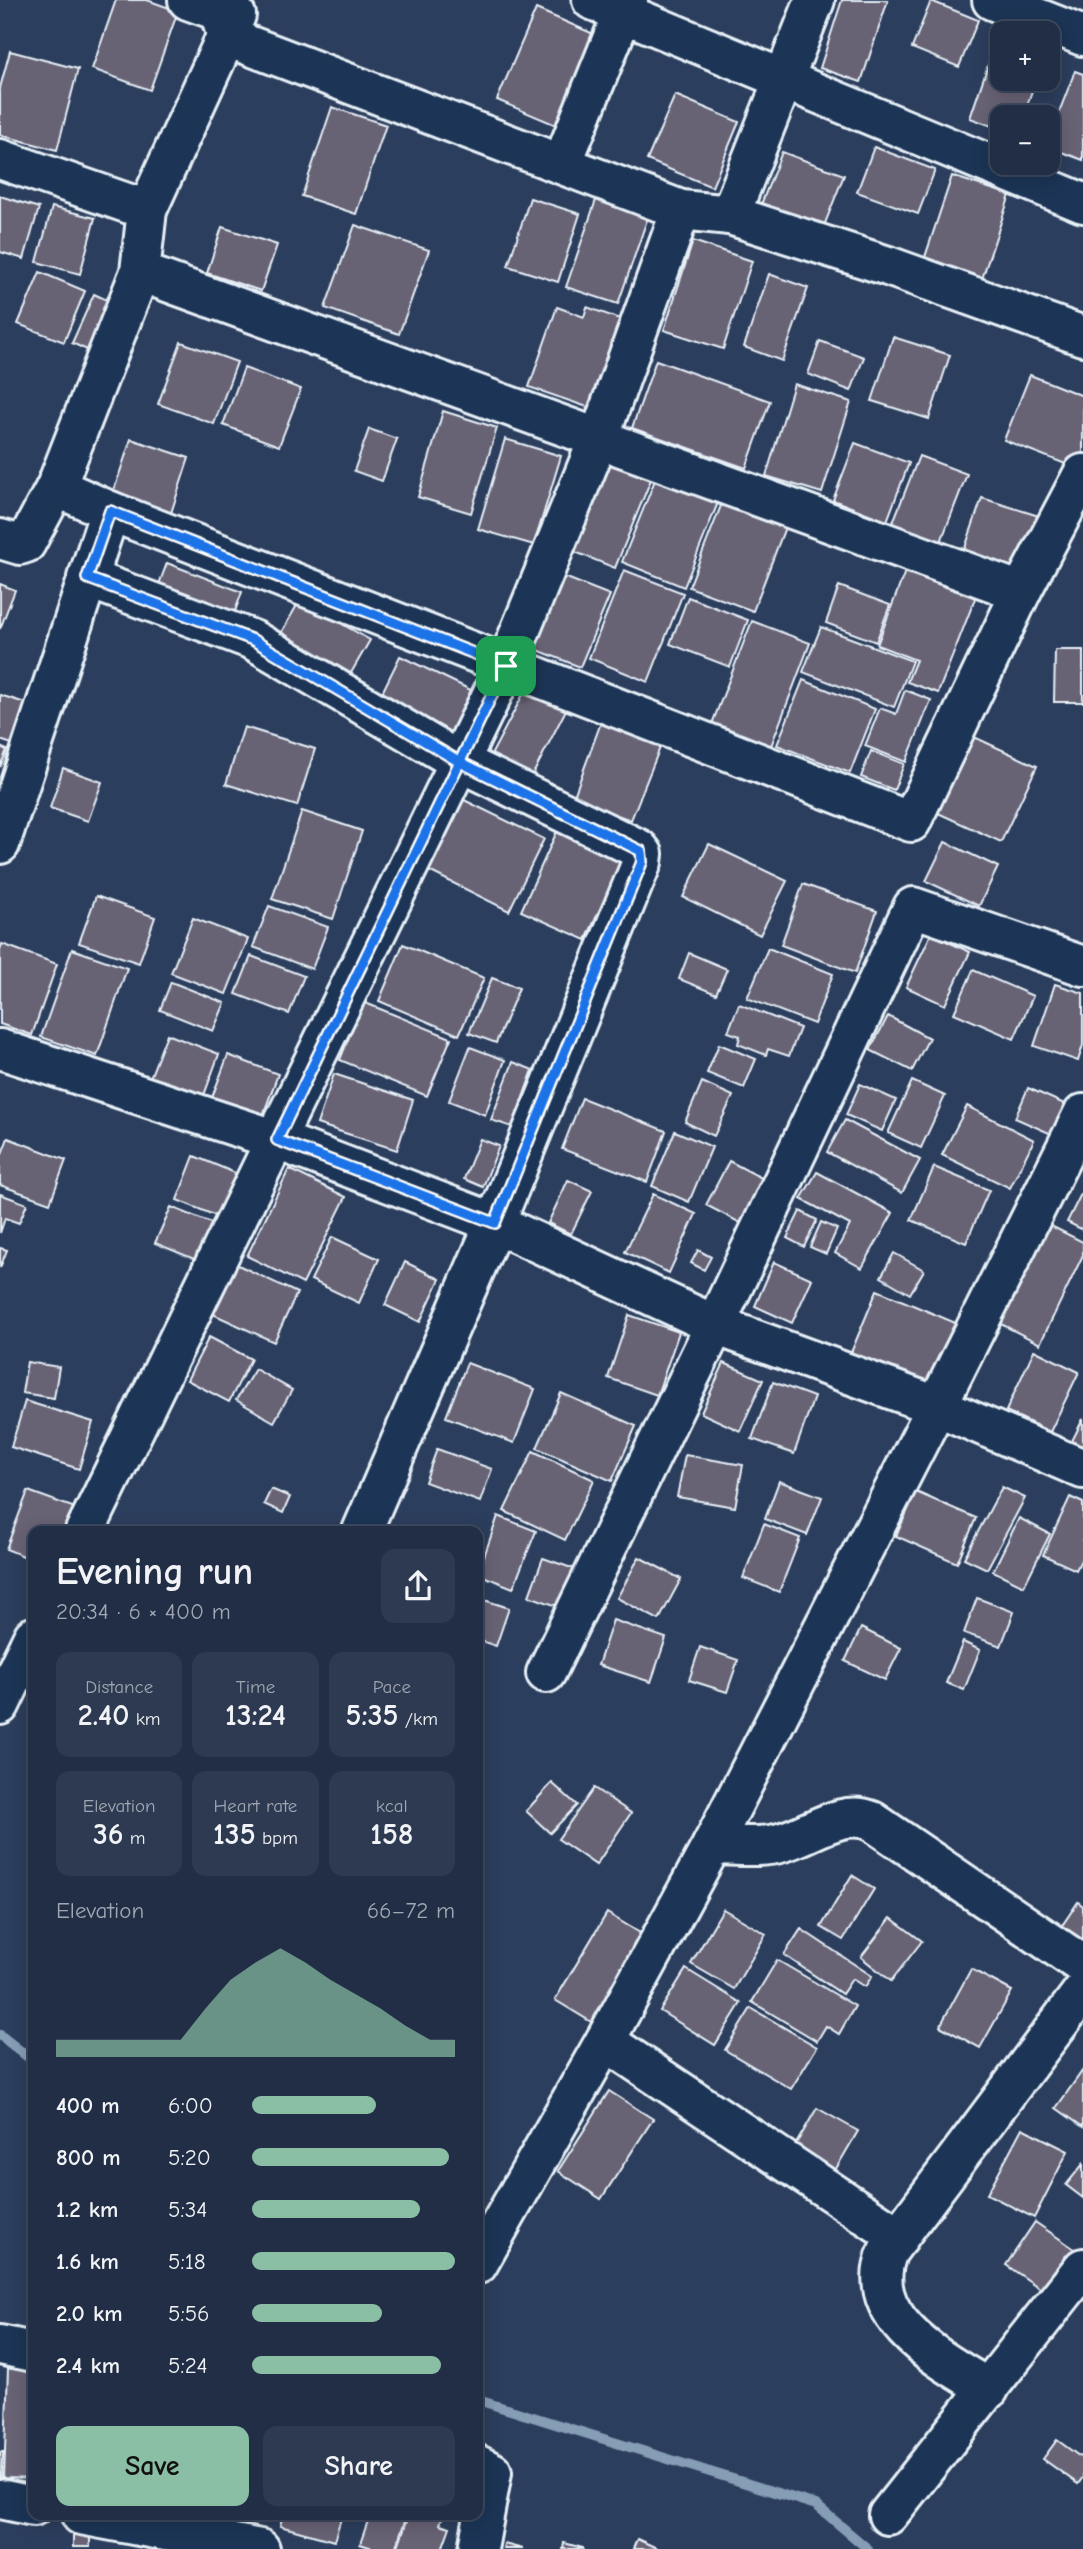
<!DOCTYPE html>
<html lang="en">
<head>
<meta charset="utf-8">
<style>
  body { margin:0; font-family:"Comic Neue",sans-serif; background:#2d3a51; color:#f1f3f6; height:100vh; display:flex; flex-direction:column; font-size:26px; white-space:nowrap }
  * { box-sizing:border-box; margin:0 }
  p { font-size:23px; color:#a2a8b3 }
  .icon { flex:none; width:38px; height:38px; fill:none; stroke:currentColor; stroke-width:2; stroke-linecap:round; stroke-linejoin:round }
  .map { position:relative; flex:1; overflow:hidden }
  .sheet { position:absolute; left:28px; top:1526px; width:455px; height:994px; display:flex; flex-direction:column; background:#212e46; border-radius:14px; box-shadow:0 4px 18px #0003,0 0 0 2px #3e4a5f }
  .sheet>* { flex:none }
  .tools { position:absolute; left:990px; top:21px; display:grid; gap:14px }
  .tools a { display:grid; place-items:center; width:70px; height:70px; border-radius:14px; background:#212e46; box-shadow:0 4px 18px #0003,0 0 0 2px #3e4a5f; font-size:35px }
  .pin { position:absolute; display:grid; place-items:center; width:60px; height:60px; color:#fff; margin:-30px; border-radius:14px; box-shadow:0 4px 10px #0006 }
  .round { display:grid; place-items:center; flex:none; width:74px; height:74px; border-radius:14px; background:#2d3a51 }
  .head { display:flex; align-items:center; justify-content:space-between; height:119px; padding:0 28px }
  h1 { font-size:38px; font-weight:800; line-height:52px }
  .figures { display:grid; grid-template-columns:repeat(3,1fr); gap:10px; height:119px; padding:7px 28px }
  .figures div { display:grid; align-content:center; border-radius:14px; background:#2d3a51; text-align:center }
  .figures b { font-size:30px; font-weight:800 }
  .figures small { font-size:19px; font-weight:400 }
  .figures p { font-size:19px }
  .chart { height:196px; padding:14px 28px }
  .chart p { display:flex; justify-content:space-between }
  .chart svg { width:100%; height:126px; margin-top:7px; fill:#8abfa5; opacity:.7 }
  .primary-button { display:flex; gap:14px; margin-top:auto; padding:14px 28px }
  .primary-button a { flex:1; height:80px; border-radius:14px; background:#8abfa5; color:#111; font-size:28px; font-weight:800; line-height:80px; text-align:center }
  .primary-button a+a { background:#2d3a51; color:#f1f3f6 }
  ul { padding:0 28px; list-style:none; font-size:23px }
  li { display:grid; grid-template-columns:112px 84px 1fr; align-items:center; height:52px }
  li i { height:18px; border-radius:9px; background:#8abfa5 }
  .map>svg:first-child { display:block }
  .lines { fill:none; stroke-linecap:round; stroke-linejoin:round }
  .stream { stroke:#869db6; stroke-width:10 }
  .building { fill:#676275; stroke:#e8f1f8; stroke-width:2 }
  .street-casing { stroke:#e8f1f8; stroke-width:44 }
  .street { stroke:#1d3557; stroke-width:38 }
  .route-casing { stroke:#fff; stroke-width:14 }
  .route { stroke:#1a73e8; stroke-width:9 }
</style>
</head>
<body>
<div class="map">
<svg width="1083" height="2549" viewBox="0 0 1083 2549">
  <rect width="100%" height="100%" fill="#2c3e5d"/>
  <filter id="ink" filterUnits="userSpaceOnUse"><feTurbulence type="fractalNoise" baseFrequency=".0143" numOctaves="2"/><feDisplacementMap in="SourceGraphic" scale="14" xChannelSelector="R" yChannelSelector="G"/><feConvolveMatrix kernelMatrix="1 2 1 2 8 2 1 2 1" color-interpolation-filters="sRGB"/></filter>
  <g filter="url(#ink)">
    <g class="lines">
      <g class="stream">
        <path d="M0,2035L33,2061"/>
        <path d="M478,2400L816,2505L868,2549"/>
      </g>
    </g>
    <g class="building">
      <path d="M116,0H147L178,11L150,90L92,69Z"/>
      <path d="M842,0H888L861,82L820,68Z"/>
      <path d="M931,1L978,20L959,67L912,48Z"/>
      <path d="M536,9L603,38L563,128L497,100Z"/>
      <path d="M999,33L1003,34V79H1036L1023,117H1003V130L970,118Z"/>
      <path d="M10,51L78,69L57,150L0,135V88Z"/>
      <path d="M1075,71L1083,74V160L1048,147V141Z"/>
      <path d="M675,95L739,122L712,187L647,160Z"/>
      <path d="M332,107L386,125L356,214L302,196Z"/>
      <path d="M874,147L935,170L918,214L857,192Z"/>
      <path d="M782,152L844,175L822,231L760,207Z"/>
      <path d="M952,176L1010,195L977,294L919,275Z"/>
      <path d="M0,196L39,208L24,259L0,252Z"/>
      <path d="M530,198L580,214L558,282L508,266Z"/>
      <path d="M596,200L648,217L618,304L566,287Z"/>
      <path d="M52,207L95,218L80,274L37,262Z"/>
      <path d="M355,225L429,250L399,334L325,308Z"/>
      <path d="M222,227L277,245L261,291L207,273Z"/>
      <path d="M693,241L752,261L723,349L664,330Z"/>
      <path d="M40,272L85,291L64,342L18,324Z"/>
      <path d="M769,274L808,288L782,361L744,347Z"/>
      <path d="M94,294L124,308L102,357L72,343Z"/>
      <path d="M557,307L584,317L587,307L625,321L593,409L529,387Z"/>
      <path d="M893,337L950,355L929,419L872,401Z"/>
      <path d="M820,341L864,357L851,391L808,374Z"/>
      <path d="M181,342L237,362L214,424L158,404Z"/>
      <path d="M656,360L770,401L746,468L632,428Z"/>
      <path d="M244,368L301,389L279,446L223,425Z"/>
      <path d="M1030,375L1083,396V464L1081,470L1004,440Z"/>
      <path d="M794,384L851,402L822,493L766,476Z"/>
      <path d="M443,411L497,428L471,513L418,497Z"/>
      <path d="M369,429L397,439L382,481L354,471Z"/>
      <path d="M131,439L189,458L171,513L113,493Z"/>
      <path d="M505,439L561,456L534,545L478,529Z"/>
      <path d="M855,443L909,463L887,521L833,500Z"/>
      <path d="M599,450L654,472L615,568L560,546Z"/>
      <path d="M919,456L967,474L940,544L892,525Z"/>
      <path d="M659,470L721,495L684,587L622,562Z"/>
      <path d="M724,498L787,522L753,611L689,587Z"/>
      <path d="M982,498L1045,518L1027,572L964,551Z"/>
      <path d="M909,561L979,588L938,693L907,682L916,660L877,645Z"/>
      <path d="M167,563L242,592L230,625L155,595Z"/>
      <path d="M624,570L683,593L648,682L589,658Z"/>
      <path d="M554,573L610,595L580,667L525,645Z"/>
      <path d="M0,584L15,590L0,629Z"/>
      <path d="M839,586L890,605L876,642L826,623Z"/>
      <path d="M688,597L748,620L730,667L670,644Z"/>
      <path d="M300,600L370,640L347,680L277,640Z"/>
      <path d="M752,621L810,643L771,746L712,724Z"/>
      <path d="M821,627L912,661L894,707L803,672Z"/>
      <path d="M1055,650H1083V702H1054Z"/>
      <path d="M400,656L477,693L452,745L375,707Z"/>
      <path d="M803,680L875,709L850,773L777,745Z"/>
      <path d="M529,683L569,704L532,776L491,755Z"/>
      <path d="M905,690L931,700L906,762L865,746L880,708L896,714Z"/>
      <path d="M0,695L25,703L12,744L0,740Z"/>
      <path d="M603,717L663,740L631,820L573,799Z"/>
      <path d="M244,727L315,749L297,806L226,784Z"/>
      <path d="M961,731L1037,766L1001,842L925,807Z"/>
      <path d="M0,747L7,750L0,767Z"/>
      <path d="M871,751L904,764L894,790L861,777Z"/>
      <path d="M63,768L102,782L88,821L50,808Z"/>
      <path d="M460,798L544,839L509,911L425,869Z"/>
      <path d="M302,811L362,831L333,919L272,899Z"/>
      <path d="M558,829L623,858L586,940L521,911Z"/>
      <path d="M945,842L998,867L979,906L926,881Z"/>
      <path d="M709,844L787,881L760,935L683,897Z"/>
      <path d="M803,884L877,911L855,973L781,945Z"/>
      <path d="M96,896L155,917L139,963L79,943Z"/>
      <path d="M269,906L328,927L312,969L253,947Z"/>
      <path d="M193,918L248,939L226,994L171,973Z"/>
      <path d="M931,934L970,952L945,1005L906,987Z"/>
      <path d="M2,944L57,964L32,1035L0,1024V950Z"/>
      <path d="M403,944L484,978L459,1035L379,1001Z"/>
      <path d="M768,948L833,974L814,1024L747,998Z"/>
      <path d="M72,949L127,968L97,1056L41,1037Z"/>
      <path d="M689,953L727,969L716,994L679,979Z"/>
      <path d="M251,956L304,976L289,1014L236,994Z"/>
      <path d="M973,970L1033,996L1014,1039L954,1013Z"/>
      <path d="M492,978L519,988L496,1043L469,1033Z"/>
      <path d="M171,982L225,1003L213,1031L160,1010Z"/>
      <path d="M1055,984L1083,993V1045L1078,1061L1034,1046Z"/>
      <path d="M363,1002L451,1038L427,1096L340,1060Z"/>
      <path d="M739,1004L800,1028L789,1056L768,1049L766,1055L738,1044L740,1036L728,1032Z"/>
      <path d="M888,1016L929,1038L912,1071L870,1050Z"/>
      <path d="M167,1034L219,1054L203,1098L150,1078Z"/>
      <path d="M719,1044L756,1059L744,1088L707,1073Z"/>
      <path d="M470,1047L505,1060L485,1115L449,1101Z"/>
      <path d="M228,1055L278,1074L261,1121L210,1103Z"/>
      <path d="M513,1062L533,1070L512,1127L491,1120Z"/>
      <path d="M334,1074L413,1100L397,1150L317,1124Z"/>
      <path d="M912,1081L945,1096L921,1148L888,1133Z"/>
      <path d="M702,1082L733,1096L714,1136L685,1122Z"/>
      <path d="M860,1084L896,1100L882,1131L846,1115Z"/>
      <path d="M1028,1088L1069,1106L1056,1136L1015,1118Z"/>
      <path d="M582,1098L666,1131L647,1182L562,1149Z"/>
      <path d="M967,1106L1034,1140L1010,1188L942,1155Z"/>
      <path d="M845,1120L920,1160L902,1193L827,1152Z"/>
      <path d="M675,1131L712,1147L689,1202L652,1186Z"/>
      <path d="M8,1138L66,1160L50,1203L0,1185V1159Z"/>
      <path d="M480,1139L499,1146L483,1187L464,1179Z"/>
      <path d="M194,1156L257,1182L238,1225L177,1200Z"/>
      <path d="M729,1161L773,1184L750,1228L706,1205Z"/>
      <path d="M934,1167L989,1190L966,1243L911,1220Z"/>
      <path d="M289,1169L346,1197L303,1284L247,1256Z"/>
      <path d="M817,1172L893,1213L862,1268L835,1253L850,1225L801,1199Z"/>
      <path d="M568,1180L592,1191L571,1234L548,1223Z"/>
      <path d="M1083,1190V1230L1067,1222Z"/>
      <path d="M0,1194L27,1204L19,1223L5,1218L0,1233Z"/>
      <path d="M653,1194L696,1214L669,1273L625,1252Z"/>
      <path d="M171,1207L231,1231L216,1268L155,1243Z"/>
      <path d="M800,1211L817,1220L804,1247L787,1238Z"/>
      <path d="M821,1222L837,1229L826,1254L810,1247Z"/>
      <path d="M1049,1225L1083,1242V1255L1040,1344L1001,1324Z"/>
      <path d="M332,1237L379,1259L359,1303L311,1280Z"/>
      <path d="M0,1248L7,1250L0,1268Z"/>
      <path d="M698,1250L711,1257L704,1270L691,1263Z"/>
      <path d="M894,1253L924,1270L910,1294L881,1277Z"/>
      <path d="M405,1262L440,1279L420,1322L385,1305Z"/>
      <path d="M774,1262L812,1279L792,1323L755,1306Z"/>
      <path d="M236,1264L297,1293L274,1342L213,1314Z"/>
      <path d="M877,1290L958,1324L931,1389L850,1355Z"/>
      <path d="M629,1315L679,1332L657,1395L608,1378Z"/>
      <path d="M209,1337L251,1359L229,1402L187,1380Z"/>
      <path d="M1034,1350L1079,1372L1050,1432L1006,1411Z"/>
      <path d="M27,1362L59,1367L54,1398L22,1393Z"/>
      <path d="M467,1363L535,1389L514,1443L446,1417Z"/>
      <path d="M724,1363L763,1380L740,1431L701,1413Z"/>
      <path d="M255,1369L292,1390L274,1422L236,1400Z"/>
      <path d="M773,1382L814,1397L794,1454L752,1439Z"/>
      <path d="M561,1393L636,1426L612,1481L537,1448Z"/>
      <path d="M25,1401L93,1422L79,1469L11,1447Z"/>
      <path d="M1083,1419V1447L1072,1441Z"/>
      <path d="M437,1449L492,1469L480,1502L425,1482Z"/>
      <path d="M533,1451L594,1480L565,1540L504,1511Z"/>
      <path d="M685,1455L743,1465L735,1507L677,1497Z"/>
      <path d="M779,1481L822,1497L807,1535L765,1519Z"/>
      <path d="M1002,1487L1025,1498L987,1569L964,1558Z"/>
      <path d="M271,1489L290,1497L283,1513L264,1504Z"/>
      <path d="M28,1491L78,1509L69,1531H33V1560L6,1549Z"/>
      <path d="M916,1492L976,1518L957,1563L896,1536Z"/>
      <path d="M1070,1497L1083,1503V1556L1076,1570L1043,1555Z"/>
      <path d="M498,1516L536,1531L513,1588L478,1574Z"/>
      <path d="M1019,1518L1050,1534L1024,1586L993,1571Z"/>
      <path d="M764,1524L800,1538L779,1592L743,1578Z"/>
      <path d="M639,1557L681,1579L659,1620L617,1598Z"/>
      <path d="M543,1558L589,1574L574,1612L529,1596Z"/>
      <path d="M977,1598L1014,1612L1001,1646L964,1633Z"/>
      <path d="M481,1599L509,1608L496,1646L478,1640V1607Z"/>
      <path d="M613,1620L666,1638L651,1682L598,1665Z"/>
      <path d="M861,1628L901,1648L885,1680L845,1661Z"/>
      <path d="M963,1642L980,1650L964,1690L946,1683Z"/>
      <path d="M700,1647L738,1660L727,1692L689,1680Z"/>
      <path d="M552,1783L577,1805L550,1833L526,1811Z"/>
      <path d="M594,1788L631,1813L596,1865L558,1839Z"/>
      <path d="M852,1875L874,1889L843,1940L821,1927Z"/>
      <path d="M1078,1902L1083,1906V1946L1059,1930Z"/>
      <path d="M723,1909L766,1934L734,1989L691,1964Z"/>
      <path d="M607,1913L650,1939L598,2026L555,2000Z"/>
      <path d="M891,1918L922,1941L891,1981L861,1957Z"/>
      <path d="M801,1929L872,1976L865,1987L852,1979L842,1994L784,1955Z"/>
      <path d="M777,1960L855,2006L839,2034L826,2026L817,2041L752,2002Z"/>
      <path d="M686,1969L741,2003L715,2045L660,2011Z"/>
      <path d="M971,1969L1012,1991L980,2048L940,2026Z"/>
      <path d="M751,2008L817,2047L791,2089L725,2050Z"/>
      <path d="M1083,2070V2127L1056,2108Z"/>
      <path d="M609,2091L653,2119L601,2199L558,2171Z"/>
      <path d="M817,2108L858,2131L830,2179L789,2156Z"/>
      <path d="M1022,2128L1068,2151L1034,2218L987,2194Z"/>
      <path d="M1083,2164V2198L1066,2185Z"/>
      <path d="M1035,2222L1076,2250L1047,2293L1006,2265Z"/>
      <path d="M8,2368L33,2369V2479L4,2478Z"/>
      <path d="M1057,2440L1083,2459V2477L1078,2484L1043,2459Z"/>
      <path d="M0,2452H3L2,2480H0Z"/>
      <path d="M188,2515H207L205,2520Z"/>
      <path d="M283,2515H342L334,2541L280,2526Z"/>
      <path d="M370,2515H407L395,2549H376L360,2544Z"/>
      <path d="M409,2515H443L440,2524L450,2527L442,2549H397Z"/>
      <rect x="73" y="2533" width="17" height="14"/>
      <path d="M637,2539L659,2549H633Z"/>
      <path d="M564,2543L583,2548V2549H563Z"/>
      <path d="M504,2544L523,2549H503Z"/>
    </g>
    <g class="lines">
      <g class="street-casing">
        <g id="street">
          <path d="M188,0L219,11L227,37L681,210L730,215L888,266L1083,336"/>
          <path d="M592,0L1083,203"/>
          <path d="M992,0L1083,36"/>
          <path d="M0,159L147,210"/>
          <path d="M562,164L628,0"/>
          <path d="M730,215L815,0"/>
          <path d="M140,272L1021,592"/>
          <path d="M56,487L110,511L911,822L1021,592L1083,474"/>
          <path d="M0,539L20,545L26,543L56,487L140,272L147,210L236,15"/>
          <path d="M87,578L253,640L460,762L639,849L643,854L642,862L495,1223L362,1531"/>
          <path d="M0,844L110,511"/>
          <path d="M0,1049L277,1140L495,1223L715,1325L937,1406L1083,1469"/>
          <path d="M85,1531L506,666L599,438L681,210"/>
          <path d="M546,1673L715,1325L913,907L1083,966"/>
          <path d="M0,1705L33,1637"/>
          <path d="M712,1845C734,1845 762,1849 783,1842C812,1834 842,1808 872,1821L1083,1965"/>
          <path d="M605,2041L899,2237"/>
          <path d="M478,2264L605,2041L712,1845L937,1406L1083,1114"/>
          <path d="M0,2345L33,2352"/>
          <path d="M989,2389C943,2361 860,2319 888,2251L1083,1991"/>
          <path d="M478,2465L492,2472L478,2549"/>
          <path d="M0,2499L33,2506"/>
          <path d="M81,2515L260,2549"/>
          <path d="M888,2515L1083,2268"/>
        </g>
      </g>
      <use href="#street" class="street"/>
    </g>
  </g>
  <g class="lines" filter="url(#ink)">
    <g class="route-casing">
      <path id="route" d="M506,666L110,511L87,578L253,640L460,762L641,851L642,862L495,1223L277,1140L506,666"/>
    </g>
    <use href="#route" class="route"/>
  </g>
</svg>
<div class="tools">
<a>+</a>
<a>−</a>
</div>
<div class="pin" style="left:506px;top:666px;background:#1e9e55"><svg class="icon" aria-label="arrive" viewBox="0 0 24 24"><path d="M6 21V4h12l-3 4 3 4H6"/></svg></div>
<section class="sheet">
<div class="head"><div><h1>Evening run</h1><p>20:34 · 6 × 400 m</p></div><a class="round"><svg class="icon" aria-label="share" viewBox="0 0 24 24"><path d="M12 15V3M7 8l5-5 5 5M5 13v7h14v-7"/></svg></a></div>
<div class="figures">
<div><p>Distance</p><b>2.40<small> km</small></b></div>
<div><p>Time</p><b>13:24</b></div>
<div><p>Pace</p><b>5:35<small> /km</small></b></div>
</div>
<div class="figures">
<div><p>Elevation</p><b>36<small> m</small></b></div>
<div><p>Heart rate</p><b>135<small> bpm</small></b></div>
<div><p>kcal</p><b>158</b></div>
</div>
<div class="chart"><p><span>Elevation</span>66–72 m</p>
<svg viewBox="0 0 160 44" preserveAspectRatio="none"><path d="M0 44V38L10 38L20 38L30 38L40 38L50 38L60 27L70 17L80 11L90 6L100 11L110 17L120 22L130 27L140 33L150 38L160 38V44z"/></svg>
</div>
<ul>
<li><b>400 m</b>6:00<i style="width:61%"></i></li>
<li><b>800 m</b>5:20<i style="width:97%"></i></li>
<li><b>1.2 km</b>5:34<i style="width:83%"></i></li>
<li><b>1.6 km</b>5:18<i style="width:100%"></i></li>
<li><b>2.0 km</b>5:56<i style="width:64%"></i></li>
<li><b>2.4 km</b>5:24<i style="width:93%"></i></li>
</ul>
<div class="primary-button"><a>Save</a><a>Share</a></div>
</section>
</div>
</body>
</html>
